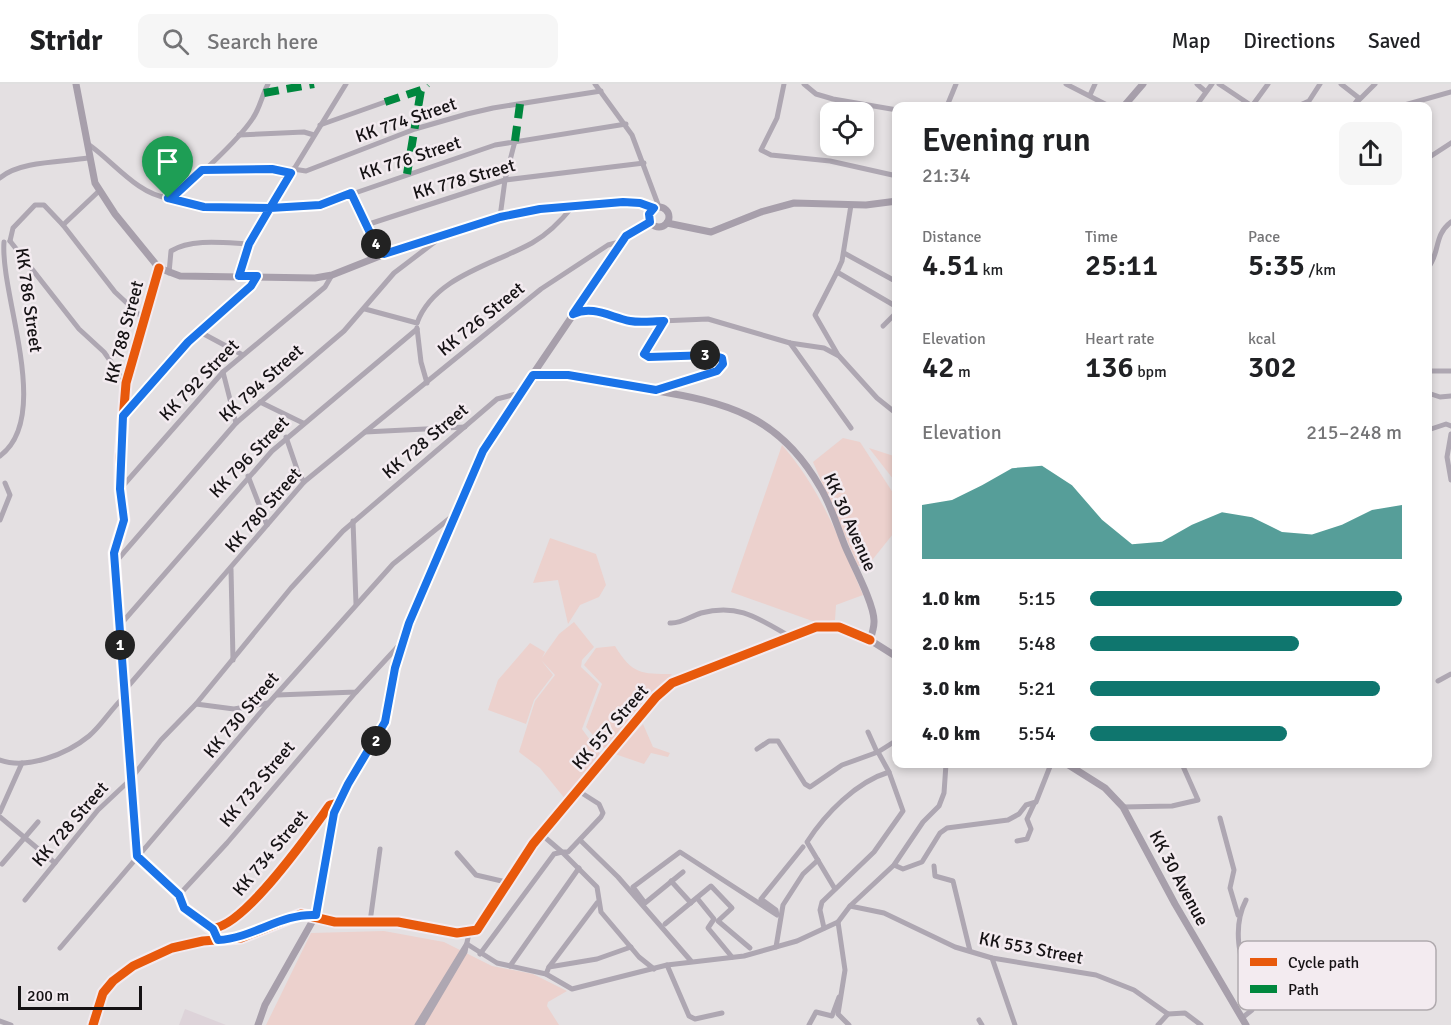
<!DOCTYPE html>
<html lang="en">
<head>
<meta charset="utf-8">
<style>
  body { margin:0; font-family:Signika,sans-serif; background:#f6f6f6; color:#202124; height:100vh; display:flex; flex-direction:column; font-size:22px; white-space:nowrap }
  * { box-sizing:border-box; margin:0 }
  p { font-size:20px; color:#757577 }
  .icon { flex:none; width:33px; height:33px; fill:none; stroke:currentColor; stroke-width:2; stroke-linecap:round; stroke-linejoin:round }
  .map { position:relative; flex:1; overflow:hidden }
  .drawer { position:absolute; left:892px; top:18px; width:540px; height:666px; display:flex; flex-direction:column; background:#fff; border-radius:12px; box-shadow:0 3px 9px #0003 }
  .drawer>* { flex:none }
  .buttons { position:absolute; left:820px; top:18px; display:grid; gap:12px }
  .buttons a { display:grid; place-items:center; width:54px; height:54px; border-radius:12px; background:#fff; box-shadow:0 3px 9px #0003; font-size:30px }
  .scale { position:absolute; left:18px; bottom:15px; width:124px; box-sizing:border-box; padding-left:6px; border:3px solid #151214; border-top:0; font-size:16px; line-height:21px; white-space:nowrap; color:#151214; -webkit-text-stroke:4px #f3ebf0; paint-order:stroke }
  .pin { position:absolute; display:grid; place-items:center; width:51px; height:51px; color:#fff; margin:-62px -26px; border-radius:50% 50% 50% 0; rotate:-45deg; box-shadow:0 0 6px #0007 }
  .pin .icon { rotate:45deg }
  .km { position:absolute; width:30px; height:30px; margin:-15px; border-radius:50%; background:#222; color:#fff; font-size:16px; line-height:30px; text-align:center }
  .round { display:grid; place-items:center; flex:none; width:63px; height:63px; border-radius:12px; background:#f6f6f6 }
  .head { display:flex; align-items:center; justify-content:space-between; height:102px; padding:0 30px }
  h1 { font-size:33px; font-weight:600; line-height:45px }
  .figures { display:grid; grid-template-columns:repeat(3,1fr); gap:9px; height:102px; padding:6px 30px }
  .figures div { display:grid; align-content:center }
  .figures b { font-size:30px; font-weight:600 }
  .figures small { font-size:16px; font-weight:400 }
  .figures p { font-size:16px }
  .chart { height:168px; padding:12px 30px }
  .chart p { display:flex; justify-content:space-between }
  .chart svg { width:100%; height:108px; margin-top:6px; fill:#0f766e; opacity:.7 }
  ul { padding:0 30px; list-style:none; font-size:20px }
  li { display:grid; grid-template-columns:96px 72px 1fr; align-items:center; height:45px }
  li i { height:15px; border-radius:8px; background:#0f766e }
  header { display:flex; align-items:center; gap:36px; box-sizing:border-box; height:84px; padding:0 30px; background:#fff; border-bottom:2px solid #e0e0e0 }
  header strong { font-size:28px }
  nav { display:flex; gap:33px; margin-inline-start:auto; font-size:21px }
  .search { width:420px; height:54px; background:#f6f6f6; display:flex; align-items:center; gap:15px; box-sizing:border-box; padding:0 21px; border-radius:12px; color:#757577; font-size:22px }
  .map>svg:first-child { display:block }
  .built { fill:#ddd3d9 }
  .green { fill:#ecd1cd }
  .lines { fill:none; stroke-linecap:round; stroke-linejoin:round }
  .minor { stroke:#aea7b2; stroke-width:5 }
  .major { stroke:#a79fab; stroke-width:7 }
  .quiet { stroke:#00873e; stroke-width:8; stroke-dasharray:15 8; stroke-linecap:butt }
  .cycleway-casing { stroke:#f3ebf0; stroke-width:13 }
  .cycleway { stroke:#e8590c; stroke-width:9 }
  .route-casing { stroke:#fff; stroke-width:12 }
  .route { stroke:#1a73e8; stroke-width:8 }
  .labels { text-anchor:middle; stroke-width:5; stroke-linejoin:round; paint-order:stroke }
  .street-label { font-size:18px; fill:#151214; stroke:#f3ebf0 }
  .key { fill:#f3ebf0; stroke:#b0aaae; stroke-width:1.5 }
  .key-label { font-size:16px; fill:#151214 }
</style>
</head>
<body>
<header>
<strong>Stridr</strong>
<div class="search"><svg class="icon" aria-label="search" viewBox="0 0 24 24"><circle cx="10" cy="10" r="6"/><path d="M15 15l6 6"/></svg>Search here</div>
<nav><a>Map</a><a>Directions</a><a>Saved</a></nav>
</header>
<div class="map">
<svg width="1451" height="941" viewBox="0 0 1451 941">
  <rect width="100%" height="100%" fill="#e4e0e2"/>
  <path class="built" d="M185,925L226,941H179Z"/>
  <g class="green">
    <path d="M843,354L860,358L897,415V445L869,480L858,482L813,378Z"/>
    <path d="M782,361C821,405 840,457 863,511L836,521L835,536L818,539L731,508Z"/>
    <path d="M869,364L897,373V400Z"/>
    <path d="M550,454L596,470L606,501L599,513L580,521L568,540L558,496L533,499Z"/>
    <path d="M574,538L594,563L582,576L581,583L599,600L582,645L603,674L566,716L540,684L519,668L535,617L555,591L541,576L553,591L534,616L526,640L488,626L498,596L530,559L545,568L542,574L559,550Z"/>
    <path d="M615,562C632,590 641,590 672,590L605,665L586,643L602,600L584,581L596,564Z"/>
    <path d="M643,640L653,663L670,669L668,673L651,669L644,680L615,670Z"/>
    <path d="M384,847L444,858L492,882L533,890L567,907L548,918L547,922L559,941H266L311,849Z"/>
  </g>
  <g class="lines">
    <g class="minor">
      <path d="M595,0L632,51L659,123"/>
      <path d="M784,0L777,34L761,66L771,71L830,77L897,92"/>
      <path d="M804,0L816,10L833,15L897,26"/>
      <path d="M1066,0L1109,22"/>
      <path d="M1197,0L1205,7"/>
      <path d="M1219,0L1252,22"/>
      <path d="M1341,0L1359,14L1353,22"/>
      <path d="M1090,11L1095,0"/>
      <path d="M1359,16L1375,0"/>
      <path d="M947,22L956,0"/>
      <path d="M1196,22L1212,0"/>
      <path d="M1252,22L1268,0"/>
      <path d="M1298,22L1309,17L1320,0"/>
      <path d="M1401,22L1451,8"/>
      <path d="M320,41L385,18"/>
      <path d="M239,51L304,48L314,51"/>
      <path d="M88,60C114,78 137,110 168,114C189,104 240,54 253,34C260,24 262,11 268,0"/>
      <path d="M1428,74L1451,59"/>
      <path d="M293,85L306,87L415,45L467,30L493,24L601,7"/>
      <path d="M202,86L272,85L291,89"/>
      <path d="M0,94C19,77 63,78 88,74"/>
      <path d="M351,109L373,155L385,170"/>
      <path d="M168,114L204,123L269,124L320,121L495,61L626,40"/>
      <path d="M851,121L842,177L837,188L897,223"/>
      <path d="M500,133L505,96L515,57"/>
      <path d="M63,141L115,208L145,236"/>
      <path d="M366,141L505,96L644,79"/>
      <path d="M10,157L79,245L104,268L126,299"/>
      <path d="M10,157L13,144L35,121H44L63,141L99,107"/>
      <path d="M844,169L897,198"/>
      <path d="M159,184L126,299L120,374V405L124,436L114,469L137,772L179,811L184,824L210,844C241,848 311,747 330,721L338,719"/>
      <path d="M1428,184C1441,167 1433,152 1451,138"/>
      <path d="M837,188L815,231L838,271"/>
      <path d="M169,189L171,167C192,154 226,159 249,160"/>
      <path d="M239,192L255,149L346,0"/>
      <path d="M365,225L417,239"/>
      <path d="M574,229L582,226L599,228L637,238L708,235L790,259L824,264L839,272L877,314L897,330"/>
      <path d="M417,239C434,193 492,181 532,159C548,150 561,137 573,122"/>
      <path d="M883,242L897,228"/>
      <path d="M417,244L421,278L427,299"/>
      <path d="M200,248L241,270"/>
      <path d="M790,259L851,344"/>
      <path d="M1428,287H1451"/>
      <path d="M223,288L236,339"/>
      <path d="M657,306L717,287L722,281L721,274L712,271L649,273L644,271L664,237"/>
      <path d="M1428,309L1440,313L1451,312"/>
      <path d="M260,318L303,339"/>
      <path d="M123,331L188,258L235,219L257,192"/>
      <path d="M1428,346L1446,340L1451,342"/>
      <path d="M365,348L541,205L608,161L623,157"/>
      <path d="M1451,350L1447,373L1451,396"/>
      <path d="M286,353L298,388L304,398"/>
      <path d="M0,372C53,333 0,212 4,158"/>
      <path d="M248,392L267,441"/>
      <path d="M121,404L223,288L325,203L332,191"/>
      <path d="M0,436L10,411L5,399"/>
      <path d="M353,437L356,520"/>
      <path d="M113,481L236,339L344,247L394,189L440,154"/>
      <path d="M231,485L233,576"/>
      <path d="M670,539C681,540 691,532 701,529C738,519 758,534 789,552"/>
      <path d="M120,541L272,367L417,245"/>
      <path d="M1438,597L1451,590"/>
      <path d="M124,607L304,398L365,348L465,343"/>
      <path d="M277,611L356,608L402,558"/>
      <path d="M196,620L234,625L268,619"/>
      <path d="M868,648L877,668"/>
      <path d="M757,665L769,657H778L805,700L810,703L842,681L878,668L897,656"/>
      <path d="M0,676C27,686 67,670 89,652C102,641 111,625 124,613"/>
      <path d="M1123,723L1172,722L1198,716L1182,680"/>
      <path d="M0,728L22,679"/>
      <path d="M0,733L55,779"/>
      <path d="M1220,734L1234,786L1230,804L1238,831"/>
      <path d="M541,750L562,768H568L601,733L603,729L599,720L577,706"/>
      <path d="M580,756L618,793L691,877"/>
      <path d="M1017,757L1027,755L1031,745L1027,735L1034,720"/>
      <path d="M457,769L476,791L506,798"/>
      <path d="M2,780L38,738"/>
      <path d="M894,781L903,785L922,778L940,749L947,744L1008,736L1019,730L1026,721L1036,718L1051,680"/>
      <path d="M934,782L935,792L953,797L970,867"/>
      <path d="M683,788L645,819L633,803L680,768L777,831L776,826L761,815L803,763"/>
      <path d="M671,797L691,819"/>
      <path d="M835,805L807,758C825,730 856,698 889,688"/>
      <path d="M179,811L227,759L356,608"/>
      <path d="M697,814L714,835L708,844L732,873"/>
      <path d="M25,816L98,726L130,696L161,656L196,620L291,504L343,447L497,315L520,309"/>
      <path d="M850,822L884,829L955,863L992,874L1096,891L1134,906L1168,930L1185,929L1201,941"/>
      <path d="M370,838L380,765"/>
      <path d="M665,840L711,802L732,824L718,837L750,864"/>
      <path d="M824,844L820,826L822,818L874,768L903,727L889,688L878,668"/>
      <path d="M467,860L497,879L546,890L572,905L667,881L744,872L797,857L838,838"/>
      <path d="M776,863L783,821L803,790L818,776"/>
      <path d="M60,864L266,622L393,480L455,430"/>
      <path d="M480,870L554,770L562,768L597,803L601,828L639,873L654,885"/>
      <path d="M992,874L1015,941"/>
      <path d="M667,881L689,932L695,935L722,929"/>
      <path d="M510,882L579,784"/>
      <path d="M549,883L597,819"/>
      <path d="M546,890L549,883L597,875L631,863"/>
      <path d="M1252,924L1299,906L1308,892"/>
      <path d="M1242,934L1252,926L1253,917C1244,884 1229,849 1246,816"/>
      <path d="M979,936L982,941"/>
      <path d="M0,937L11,941"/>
      <path d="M93,941L103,909L113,897L133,882L172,864L203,857L241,854L301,830L335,838H398L457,849L477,846L533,760L656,613L672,599L816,543H839L870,556"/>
      <path d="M417,941L466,861"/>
      <path d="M422,941L465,868L469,849"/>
      <path d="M809,941L816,928L832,932L839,913"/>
      <path d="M849,941L838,930L845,886L838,838L850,822L894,781L923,738L939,722L944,709L946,680"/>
      <path d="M1158,941L1168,930"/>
    </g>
    <g class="major">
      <path d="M76,0L95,99L115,130L159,184L180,192L315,194L332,191L385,170L500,133L540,125L623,118L640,119L654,124"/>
      <path d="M1124,22L1143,0"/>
      <circle cx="659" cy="133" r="10"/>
      <path d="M667,139L711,148L761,128L794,119L866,121L897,117"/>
      <path d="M533,291C573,292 611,299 651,306C726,318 779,331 820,403C831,421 837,442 845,462C852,479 875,521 874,538C874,544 872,550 870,556L897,573"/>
      <path d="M1067,680L1105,704L1123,723L1175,820L1246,941"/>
      <path d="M258,941L265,921L316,831L334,729L348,700L385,638L402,558L483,367L506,330L623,157L629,149L650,138"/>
    </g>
    <g class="quiet">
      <path d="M264,9L314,0"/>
      <path d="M385,18L421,6L427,0"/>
      <path d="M515,57L520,20"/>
      <path d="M407,90L421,6"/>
    </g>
    <g class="cycleway-casing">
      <g id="cycleway">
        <path d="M159,184L126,299L120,374V405L124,436L114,469L137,772L179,811L184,824L210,844C241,848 311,747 330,721L338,719"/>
        <path d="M93,941L103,909L113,897L133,882L172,864L203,857L241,854L301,830L335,838H398L457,849L477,846L533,760L656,613L672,599L816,543H839L870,556"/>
      </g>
    </g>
    <use href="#cycleway" class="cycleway"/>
  </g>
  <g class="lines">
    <g class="route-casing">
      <path id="route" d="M168,114L204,123L270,124L249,160L239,192H257L251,202L188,258L123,332L120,405L124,436L114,469L137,772L179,811L184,824L213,845L218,856C254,854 281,829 316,831L334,729L348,700L385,638L395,584L409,539L483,367L533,291H568L656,306L717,287L723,280L722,274L712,271L649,273L644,270L664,237C653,237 641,239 630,237C610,233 593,221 573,230L626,152L650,138L649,130L654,124L640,119L623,118L540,125L500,133L384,170L373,155L351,109L320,121L270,124L291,89L272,85L202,86L176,110L168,114"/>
    </g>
    <use href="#route" class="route"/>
  </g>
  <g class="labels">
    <g class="street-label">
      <text transform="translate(406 36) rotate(-19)" y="6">KK 774 Street</text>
      <text transform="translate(410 74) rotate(-18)" y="6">KK 776 Street</text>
      <text transform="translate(464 95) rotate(-16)" y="6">KK 778 Street</text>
      <text transform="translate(29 216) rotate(82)" y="6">KK 786 Street</text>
      <text transform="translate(481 235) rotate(-39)" y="6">KK 726 Street</text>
      <text transform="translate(124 248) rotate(-75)" y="6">KK 788 Street</text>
      <text transform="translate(199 296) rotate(-46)" y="6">KK 792 Street</text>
      <text transform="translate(261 299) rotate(-42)" y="6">KK 794 Street</text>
      <text transform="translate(425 357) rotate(-40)" y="6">KK 728 Street</text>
      <text transform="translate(249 373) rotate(-46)" y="6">KK 796 Street</text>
      <text transform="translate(263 426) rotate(-49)" y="6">KK 780 Street</text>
      <text transform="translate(850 438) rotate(66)" y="6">KK 30 Avenue</text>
      <text transform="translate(241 631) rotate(-50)" y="6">KK 730 Street</text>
      <text transform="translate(610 643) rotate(-49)" y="6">KK 557 Street</text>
      <text transform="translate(257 700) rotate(-50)" y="6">KK 732 Street</text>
      <text transform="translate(70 740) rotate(-49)" y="6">KK 728 Street</text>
      <text transform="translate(270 769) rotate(-50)" y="6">KK 734 Street</text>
      <text transform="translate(1179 794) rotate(62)" y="6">KK 30 Avenue</text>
      <text transform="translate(1031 864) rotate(11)" y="6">KK 553 Street</text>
    </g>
  </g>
  <rect x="1238" y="857" width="198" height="69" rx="9" class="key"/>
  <rect x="1250" y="874" width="27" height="8" fill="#e8590c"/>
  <rect x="1250" y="901" width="27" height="8" fill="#00873e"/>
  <g class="key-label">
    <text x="1288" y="884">Cycle path</text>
    <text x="1288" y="911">Path</text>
  </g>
</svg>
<div class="buttons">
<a><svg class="icon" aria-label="locate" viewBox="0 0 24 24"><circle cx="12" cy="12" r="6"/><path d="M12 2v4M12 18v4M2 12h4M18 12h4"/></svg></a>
</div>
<div class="scale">200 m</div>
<div class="pin" style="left:168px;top:114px;background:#1e9e55"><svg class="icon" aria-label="arrive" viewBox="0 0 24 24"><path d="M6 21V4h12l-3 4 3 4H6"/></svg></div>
<b class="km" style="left:120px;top:561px">1</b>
<b class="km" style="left:376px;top:657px">2</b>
<b class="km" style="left:705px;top:271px">3</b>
<b class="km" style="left:376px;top:160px">4</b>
<section class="drawer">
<div class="head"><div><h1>Evening run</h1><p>21:34</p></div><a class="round"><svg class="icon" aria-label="share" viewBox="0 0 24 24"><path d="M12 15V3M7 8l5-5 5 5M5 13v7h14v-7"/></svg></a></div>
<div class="figures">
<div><p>Distance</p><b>4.51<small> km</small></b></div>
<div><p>Time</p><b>25:11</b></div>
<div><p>Pace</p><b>5:35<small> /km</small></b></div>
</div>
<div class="figures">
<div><p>Elevation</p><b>42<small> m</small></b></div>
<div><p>Heart rate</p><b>136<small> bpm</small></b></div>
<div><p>kcal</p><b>302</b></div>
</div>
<div class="chart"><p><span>Elevation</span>215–248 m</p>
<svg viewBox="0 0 160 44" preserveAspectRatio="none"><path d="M0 44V22L10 20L20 14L30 7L40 6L50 14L60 28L70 38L80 37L90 30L100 25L110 27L120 33L130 34L140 30L150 24L160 22V44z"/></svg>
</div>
<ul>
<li><b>1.0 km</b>5:15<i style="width:100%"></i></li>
<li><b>2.0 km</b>5:48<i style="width:67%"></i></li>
<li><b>3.0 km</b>5:21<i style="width:93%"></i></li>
<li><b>4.0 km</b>5:54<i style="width:63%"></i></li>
</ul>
</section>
</div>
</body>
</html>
